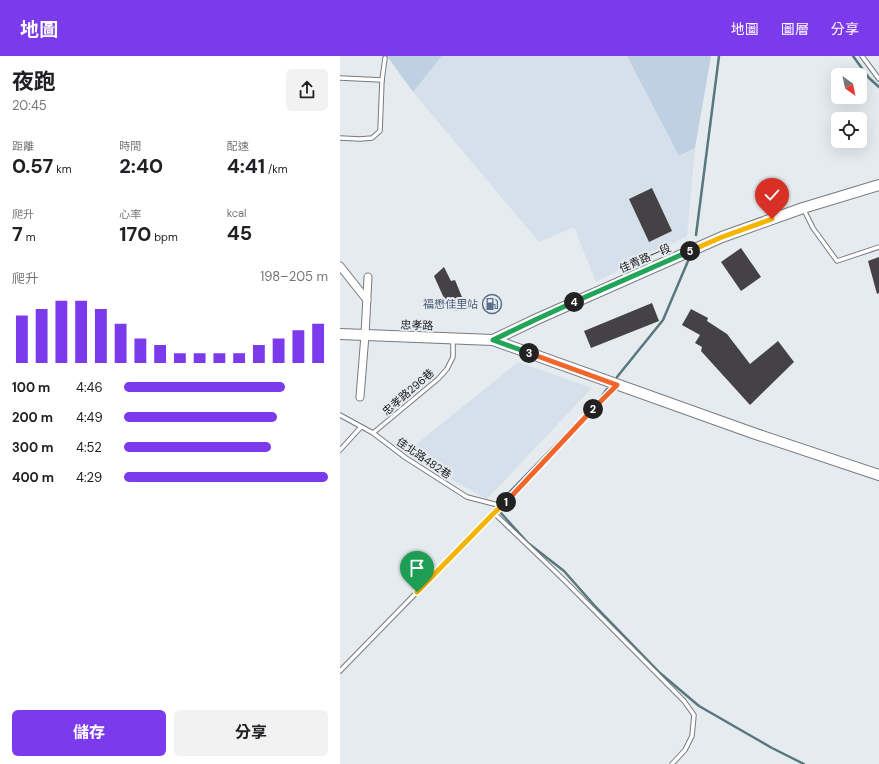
<!DOCTYPE html>
<html lang="zh-TW">
<head>
<meta charset="utf-8">
<style>
  body { margin:0; font-family:"DM Sans","Noto Sans TC",sans-serif; background:#f2f2f2; color:#202124; height:100vh; display:flex; flex-direction:column; font-size:15px; white-space:nowrap }
  * { box-sizing:border-box; margin:0 }
  p { font-size:13px; color:#757577 }
  .icon { flex:none; width:22px; height:22px; fill:none; stroke:currentColor; stroke-width:2; stroke-linecap:round; stroke-linejoin:round }
  .map { position:relative; flex:1; overflow:hidden }
  .sheet { display:flex; flex-direction:column; background:#fff; width:340px }
  .sheet>* { flex:none }
  .needle { width:26px; rotate:147deg }
  .buttons { position:absolute; left:491px; top:12px; display:grid; gap:8px }
  .buttons a { display:grid; place-items:center; width:36px; height:36px; border-radius:6px; background:#fff; box-shadow:0 4px 16px #0002; font-size:20px }
  .pin { position:absolute; display:grid; place-items:center; width:34px; height:34px; color:#fff; margin:-41px -17px; border-radius:50% 50% 50% 0; rotate:-45deg; box-shadow:0 0 4px #0007 }
  .pin .icon { rotate:45deg }
  .km { position:absolute; width:20px; height:20px; margin:-10px; border-radius:50%; background:#222; color:#fff; font-size:11px; line-height:20px; text-align:center }
  .round { display:grid; place-items:center; flex:none; width:42px; height:42px; border-radius:6px; background:#f2f2f2 }
  .headline { display:flex; align-items:center; justify-content:space-between; height:68px; padding:0 12px }
  h1 { font-size:22px; font-weight:700; line-height:30px }
  .metrics { display:grid; grid-template-columns:repeat(3,1fr); gap:6px; height:68px; padding:4px 12px }
  .metrics div { display:grid; align-content:center }
  .metrics b { font-size:20px; font-weight:700 }
  .metrics small { font-size:11px; font-weight:400 }
  .metrics p { font-size:11px }
  .chart { height:112px; padding:8px 12px }
  .chart p { display:flex; justify-content:space-between }
  .chart svg { width:100%; height:72px; margin-top:4px; stroke:#7c3aed; stroke-width:6 }
  .cta { display:flex; gap:8px; margin-top:auto; padding:8px 12px }
  .cta a { flex:1; height:46px; border-radius:6px; background:#7c3aed; color:#fff; font-size:16px; font-weight:700; line-height:46px; text-align:center }
  .cta a+a { background:#f2f2f2; color:#202124 }
  ul { padding:0 12px; list-style:none; font-size:13px }
  li { display:grid; grid-template-columns:64px 48px 1fr; align-items:center; height:30px }
  li i { height:10px; border-radius:5px; background:#7c3aed }
  header { display:flex; align-items:center; gap:24px; box-sizing:border-box; height:56px; padding:0 20px; background:#7c3aed; color:#fff }
  header strong { font-size:19px }
  nav { display:flex; gap:22px; margin-inline-start:auto; font-size:14px }
  main { display:flex; flex:1; min-height:0 }
  .map>svg:first-child { display:block }
  .built { fill:#d6e0ea }
  .green { fill:#bfd0e2 }
  .lines { fill:none; stroke-linecap:round; stroke-linejoin:round }
  .stream { stroke:#58777e; stroke-width:2.5 }
  .building { fill:#454245 }
  .lane-casing { stroke:#777b7f; stroke-width:5.5 }
  .street-casing { stroke:#777b7f; stroke-width:9 }
  .secondary-casing { stroke:#777b7f; stroke-width:12 }
  .lane { stroke:#fff; stroke-width:3.5 }
  .street { stroke:#fff; stroke-width:7 }
  .secondary { stroke:#fff; stroke-width:10 }
  .split-1-casing { stroke:#fff; stroke-width:8 }
  .split-2-casing { stroke:#fff; stroke-width:8 }
  .split-3-casing { stroke:#fff; stroke-width:8 }
  .split-4-casing { stroke:#fff; stroke-width:8 }
  .split-5-casing { stroke:#fff; stroke-width:8 }
  .split-6-casing { stroke:#fff; stroke-width:8 }
  .split-1 { stroke:#f5b400; stroke-width:5 }
  .split-2 { stroke:#f0652b; stroke-width:5 }
  .split-3 { stroke:#f0652b; stroke-width:5 }
  .split-4 { stroke:#22a559; stroke-width:5 }
  .split-5 { stroke:#22a559; stroke-width:5 }
  .split-6 { stroke:#f5b400; stroke-width:5 }
  .labels { text-anchor:middle; stroke-width:4; stroke-linejoin:round; paint-order:stroke }
  .street-label { font-size:11px; fill:#191b1c; stroke:#e6ebf0 }
  .service-label { font-size:11px; fill:#4e5e75; stroke:#e6ebf0; text-anchor:end }
</style>
</head>
<body>
<header>
<strong>地圖</strong>
<nav><a>地圖</a><a>圖層</a><a>分享</a></nav>
</header>
<main>
<section class="sheet">
<div class="headline"><div><h1>夜跑</h1><p>20:45</p></div><a class="round"><svg class="icon" aria-label="share" viewBox="0 0 24 24"><path d="M12 15V3M7 8l5-5 5 5M5 13v7h14v-7"/></svg></a></div>
<div class="metrics">
<div><p>距離</p><b>0.57<small> km</small></b></div>
<div><p>時間</p><b>2:40</b></div>
<div><p>配速</p><b>4:41<small> /km</small></b></div>
</div>
<div class="metrics">
<div><p>爬升</p><b>7<small> m</small></b></div>
<div><p>心率</p><b>170<small> bpm</small></b></div>
<div><p>kcal</p><b>45</b></div>
</div>
<div class="chart"><p><span>爬升</span>198–205 m</p>
<svg viewBox="0 0 160 44" preserveAspectRatio="none"><path d="M5 44V15M15 44V11M25 44V6M35 44V6M45 44V11M55 44V20M65 44V29M75 44V33M85 44V38M95 44V38M105 44V38M115 44V38M125 44V33M135 44V29M145 44V24M155 44V20"/></svg>
</div>
<ul>
<li><b>100 m</b>4:46<i style="width:79%"></i></li>
<li><b>200 m</b>4:49<i style="width:75%"></i></li>
<li><b>300 m</b>4:52<i style="width:72%"></i></li>
<li><b>400 m</b>4:29<i style="width:100%"></i></li>
</ul>
<div class="cta"><a>儲存</a><a>分享</a></div>
</section>
<div class="map">
<svg width="539" height="708" viewBox="0 0 539 708">
  <rect width="100%" height="100%" fill="#e6ebf0"/>
  <g class="built">
    <path d="M102,0H287L339,100L355,92L347,180L256,226L234,171L199,186L73,36Z"/>
    <path d="M178,306L252,332L147,443L75,404L68,395Z"/>
  </g>
  <g class="green">
    <path d="M47,0H102L73,36Z"/>
    <path d="M287,0H371L355,92L339,100Z"/>
  </g>
  <g class="lines">
    <g class="stream">
      <path d="M513,0L529,22L539,31"/>
      <path d="M356,179L379,0"/>
      <path d="M277,321L323,264L348,205"/>
      <path d="M159,447L259,344L267,333"/>
      <path d="M161,457L188,487L224,515L254,549L320,617L359,650L432,692L464,708"/>
    </g>
  </g>
  <g class="building">
    <path d="M312,132L332,175L309,186L289,143Z"/>
    <path d="M401,192L421,221L401,235L381,206Z"/>
    <path d="M539,201V237L537,238L528,205Z"/>
    <path d="M104,211L111,225L115,224L126,251L116,255L103,240L94,220Z"/>
    <path d="M312,247L319,265L251,292L244,275Z"/>
    <path d="M351,253L368,262L367,265L387,278L410,308L438,285L454,306L410,349L361,295L362,291L355,287L360,279L342,269Z"/>
  </g>
  <g class="lines">
    <g class="lane-casing">
      <g id="lane">
        <path d="M522,0L539,23"/>
        <path d="M0,22L42,24"/>
        <path d="M0,82L20,83L32,82L40,75L42,24L45,2"/>
        <path d="M464,154L473,172L497,205L539,191"/>
        <path d="M276,329L162,450L154,457L225,525L344,645L354,659L352,680L345,694L332,708"/>
        <path d="M0,359L33,377L66,402L127,441L162,450"/>
        <path d="M33,377L98,323L107,313L113,301V284"/>
        <path d="M0,394L21,371"/>
        <path d="M0,615L154,457"/>
      </g>
    </g>
    <g class="street-casing">
      <g id="street">
        <path d="M0,210L27,244"/>
        <path d="M20,341L25,279L28,221"/>
      </g>
    </g>
    <g class="secondary-casing">
      <g id="secondary">
        <path d="M0,278L153,284L413,377L539,419"/>
        <path d="M153,284L197,263L382,181L463,152L539,129"/>
      </g>
    </g>
    <use href="#lane" class="lane"/>
    <use href="#street" class="street"/>
    <use href="#secondary" class="secondary"/>
  </g>
  <g class="lines">
    <g class="split-1-casing">
      <path id="split-1" d="M77,536L154,457L166,446"/>
    </g>
    <g class="split-2-casing">
      <path id="split-2" d="M166,446L253,353"/>
    </g>
    <g class="split-3-casing">
      <path id="split-3" d="M189,297L277,329L253,353"/>
    </g>
    <g class="split-4-casing">
      <path id="split-4" d="M189,297L153,284L197,263L234,246"/>
    </g>
    <g class="split-5-casing">
      <path id="split-5" d="M234,246L350,195"/>
    </g>
    <g class="split-6-casing">
      <path id="split-6" d="M350,195L382,181L432,163"/>
    </g>
    <use href="#split-1" class="split-1"/>
    <use href="#split-2" class="split-2"/>
    <use href="#split-3" class="split-3"/>
    <use href="#split-4" class="split-4"/>
    <use href="#split-5" class="split-5"/>
    <use href="#split-6" class="split-6"/>
  </g>
  <defs>
    <g id="fuel-ring" transform="scale(1)"><circle r="9.5" fill="#e6ebf0" stroke="#5c6f8a" stroke-width="1.5"/><path d="M-5.5-6h7V0h2V4h1.3V-2.5L3-4.5l.8-.8L6-3V5H2.5V1h-1V6h-7ZM-4.2-4.7v3.2H.2V-4.7Z" fill="#5c6f8a"/></g>
  </defs>
  <g fill-rule="evenodd">
    <use href="#fuel-ring" x="152" y="248"/>
  </g>
  <g class="labels">
    <g class="street-label">
      <text transform="translate(305 202) rotate(-24)" y="4">佳青路一段</text>
      <text transform="translate(77 269) rotate(2)" y="4">忠孝路</text>
      <text transform="translate(68 336) rotate(-41)" y="4">忠孝路296巷</text>
      <text transform="translate(84 402) rotate(34)" y="4">佳北路482巷</text>
    </g>
    <g class="service-label">
      <text x="138" y="252">福懋佳里站</text>
    </g>
  </g>
</svg>
<div class="buttons">
<a><svg class="needle" viewBox="-14 -14 28 28"><path d="M0-13l5 13h-10z" fill="#e53935"/><path d="M0 13l5-13h-10z" fill="#757577"/></svg></a>
<a><svg class="icon" aria-label="locate" viewBox="0 0 24 24"><circle cx="12" cy="12" r="6"/><path d="M12 2v4M12 18v4M2 12h4M18 12h4"/></svg></a>
</div>
<div class="pin" style="left:77px;top:536px;background:#1e9e55"><svg class="icon" aria-label="arrive" viewBox="0 0 24 24"><path d="M6 21V4h12l-3 4 3 4H6"/></svg></div>
<div class="pin" style="left:432px;top:163px;background:#d93025"><svg class="icon" aria-label="check" viewBox="0 0 24 24"><path d="M5 12l5 5 9-10"/></svg></div>
<b class="km" style="left:166px;top:446px">1</b>
<b class="km" style="left:253px;top:353px">2</b>
<b class="km" style="left:189px;top:297px">3</b>
<b class="km" style="left:234px;top:246px">4</b>
<b class="km" style="left:350px;top:195px">5</b>
</div>
</main>
</body>
</html>
